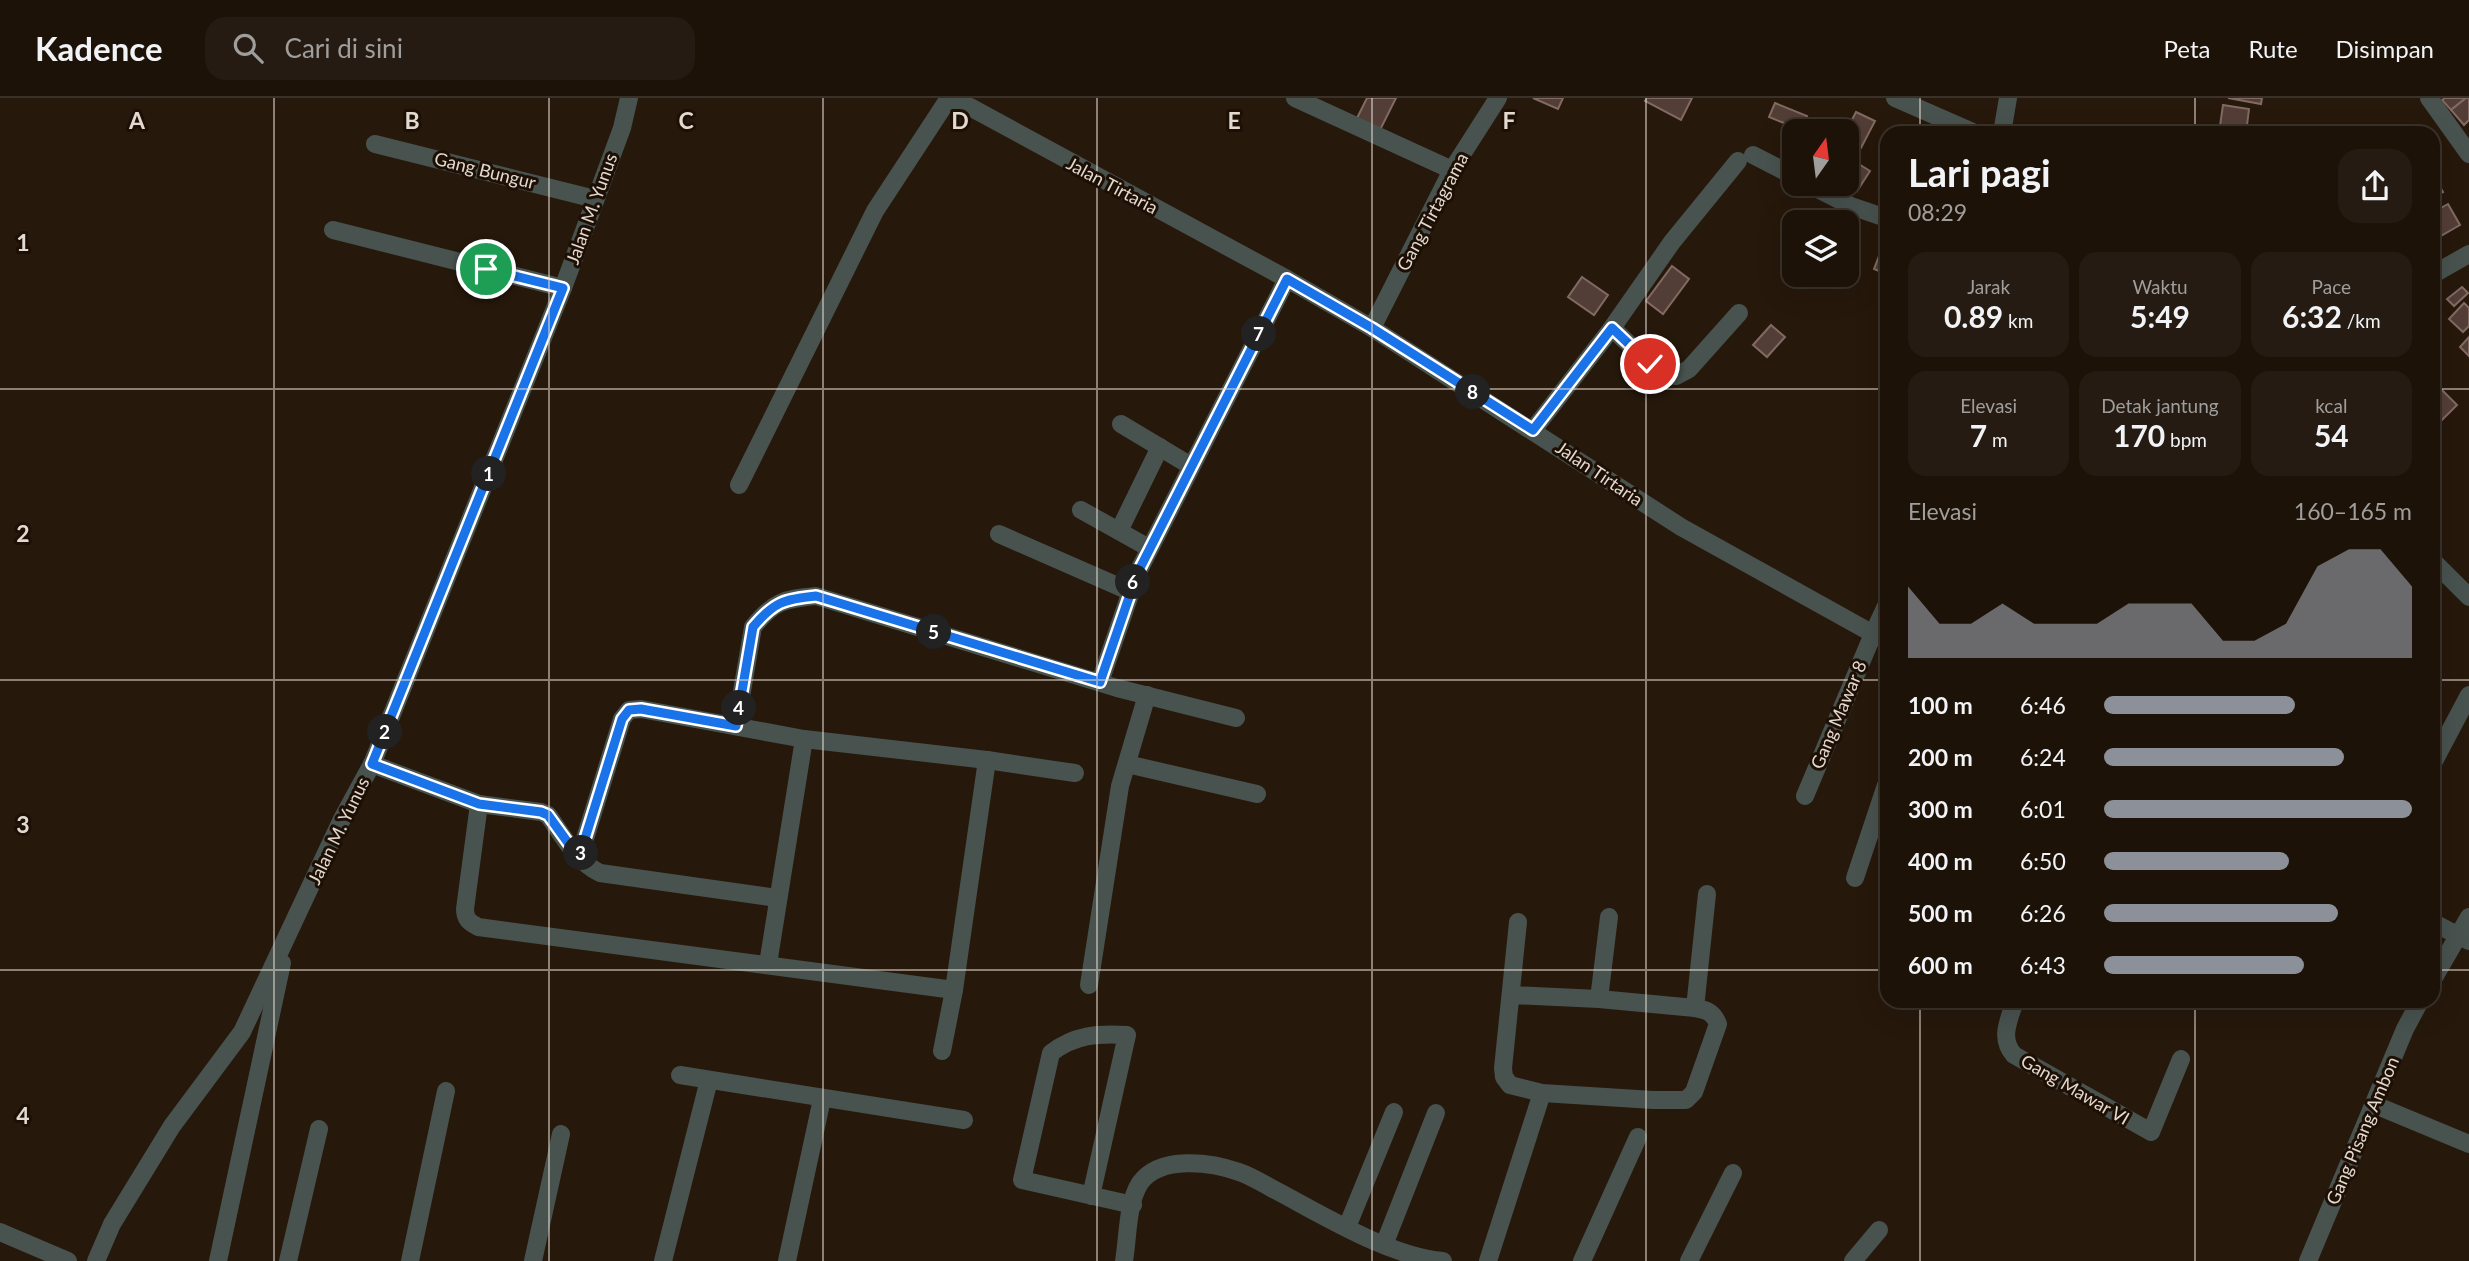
<!DOCTYPE html>
<html lang="id">
<head>
<meta charset="utf-8">
<style>
  body { margin:0; font-family:Lato,sans-serif; background:#251b12; color:#f1f3f6; height:100vh; display:flex; flex-direction:column; font-size:26px; white-space:nowrap }
  * { box-sizing:border-box; margin:0 }
  p { font-size:23px; color:#a09e9c }
  .icon { flex:none; width:38px; height:38px; fill:none; stroke:currentColor; stroke-width:2; stroke-linecap:round; stroke-linejoin:round }
  .map { position:relative; flex:1; overflow:hidden }
  .side { position:absolute; left:1880px; top:28px; width:560px; height:882px; display:flex; flex-direction:column; background:#1c1208; border-radius:21px; box-shadow:0 7px 28px #0002,0 0 0 2px #3a3229 }
  .side>* { flex:none }
  .needle { width:46px; rotate:14deg }
  .fabs { position:absolute; left:1782px; top:21px; display:grid; gap:14px }
  .fabs a { display:grid; place-items:center; width:77px; height:77px; border-radius:14px; background:#1c1208; box-shadow:0 7px 28px #0002,0 0 0 2px #3a3229; font-size:35px }
  .pin { position:absolute; display:grid; place-items:center; width:60px; height:60px; color:#fff; margin:-30px; border:4px solid #fff; border-radius:50%; box-shadow:0 2px 7px #0007 }
  .km { position:absolute; width:35px; height:35px; margin:-18px; border-radius:50%; background:#222; color:#fff; font-size:19px; line-height:35px; text-align:center }
  .round { display:grid; place-items:center; flex:none; width:74px; height:74px; border-radius:21px; background:#251b12 }
  .head { display:flex; align-items:center; justify-content:space-between; height:119px; padding:0 28px }
  h1 { font-size:38px; font-weight:700; line-height:52px }
  .stats { display:grid; grid-template-columns:repeat(3,1fr); gap:10px; height:119px; padding:7px 28px }
  .stats div { display:grid; align-content:center; border-radius:18px; background:#251b12; text-align:center }
  .stats b { font-size:30px; font-weight:700 }
  .stats small { font-size:19px; font-weight:400 }
  .stats p { font-size:19px }
  .chart { height:196px; padding:14px 28px }
  .chart p { display:flex; justify-content:space-between }
  .chart svg { width:100%; height:126px; margin-top:7px; fill:#8c9099; opacity:.7 }
  ul { padding:0 28px; list-style:none; font-size:23px }
  li { display:grid; grid-template-columns:112px 84px 1fr; align-items:center; height:52px }
  li i { height:18px; border-radius:9px; background:#8c9099 }
  header { display:flex; align-items:center; gap:42px; box-sizing:border-box; height:98px; padding:0 35px; background:#1c1208; border-bottom:2px solid #3a3229 }
  header strong { font-size:33px }
  nav { display:flex; gap:38px; margin-inline-start:auto; font-size:24px }
  .search { width:490px; height:63px; background:#251b12; display:flex; align-items:center; gap:18px; box-sizing:border-box; padding:0 24px; border-radius:21px; color:#a09e9c; font-size:26px }
  .map>svg:first-child { display:block }
  .building { fill:#533e37; stroke:#826a63; stroke-width:2 }
  .lines { fill:none; stroke-linecap:round; stroke-linejoin:round }
  .minor { stroke:#48524e; stroke-width:18 }
  .route-casing { stroke:#fff; stroke-width:14 }
  .route { stroke:#1a73e8; stroke-width:9 }
  .grid { fill:none; stroke:#e2d9d0; stroke-width:2; stroke-opacity:0.55 }
  .labels { text-anchor:middle; stroke-width:6; stroke-linejoin:round; paint-order:stroke }
  .street-label { font-size:18px; fill:#e2d9d0; stroke:#1d0f04 }
  .grid-label { font-size:23px; text-anchor:middle; font-weight:bold; fill:#e2d9d0; stroke:#1d0f04; stroke-width:6; stroke-linejoin:round; paint-order:stroke }
</style>
</head>
<body>
<header>
<strong>Kadence</strong>
<div class="search"><svg class="icon" aria-label="search" viewBox="0 0 24 24"><circle cx="10" cy="10" r="6"/><path d="M15 15l6 6"/></svg>Cari di sini</div>
<nav><a>Peta</a><a>Rute</a><a>Disimpan</a></nav>
</header>
<div class="map">
<svg width="2469" height="1163" viewBox="0 0 2469 1163">
  <rect width="100%" height="100%" fill="#26180b"/>
  <g class="building">
    <path d="M1367,0H1396L1380,32L1357,20Z"/>
    <path d="M1533,0H1563L1558,11Z"/>
    <path d="M1647,0H1692L1681,22L1645,3Z"/>
    <path d="M2228,0H2262L2261,6Z"/>
    <path d="M2445,0H2466L2451,12L2442,2Z"/>
    <path d="M2466,0H2469V22L2464,27L2451,12Z"/>
    <path d="M1775,5L1807,18L1801,32L1769,19Z"/>
    <path d="M2223,7L2249,11L2246,35H2219Z"/>
    <path d="M1856,14L1875,23L1861,50L1846,42V33Z"/>
    <path d="M1854,63L1870,73L1857,93L1846,86V76Z"/>
    <path d="M2432,75L2443,94L2432,99Z"/>
    <path d="M2448,106L2460,127L2432,143V115Z"/>
    <path d="M1822,117L1840,124H1818Z"/>
    <path d="M1886,140V176L1874,171Z"/>
    <path d="M1672,168L1689,181L1663,216L1646,203Z"/>
    <path d="M1582,179L1608,197L1594,217L1568,199Z"/>
    <path d="M2462,189L2468,195L2454,208L2447,201Z"/>
    <path d="M2464,205L2469,210V228L2463,234L2449,221Z"/>
    <path d="M1771,227L1785,239L1767,259L1753,247Z"/>
    <path d="M2469,239V258L2460,249Z"/>
    <path d="M2434,284L2457,307L2439,325L2432,319Z"/>
  </g>
  <g class="lines">
    <g class="minor">
      <path d="M949,0L970,9L1287,181L1372,230L1681,429L1886,543"/>
      <path d="M1295,0L1452,72"/>
      <path d="M1895,0L1975,35"/>
      <path d="M2429,0L2469,56"/>
      <path d="M2002,35L2008,0"/>
      <path d="M375,46L595,101"/>
      <path d="M1753,57L1794,78"/>
      <path d="M1808,86L1851,108L1886,120"/>
      <path d="M333,132L563,190"/>
      <path d="M2432,177L2469,156"/>
      <path d="M1372,230L1452,72L1498,0"/>
      <path d="M1612,230L1650,266L1668,277L1676,278L1689,271L1739,215"/>
      <path d="M1121,326L1191,368"/>
      <path d="M1533,332L1612,230L1672,144L1738,63"/>
      <path d="M739,387L875,113L949,0"/>
      <path d="M1081,412L1149,450"/>
      <path d="M1119,433L1160,349"/>
      <path d="M999,436L1129,493"/>
      <path d="M2432,462L2469,499"/>
      <path d="M1100,584L1137,476L1287,181"/>
      <path d="M736,628L753,529C774,503 784,501 816,498L1117,590L1236,620"/>
      <path d="M372,666L479,706L541,714L548,717C563,738 576,763 600,775L777,800"/>
      <path d="M1127,666L1257,696"/>
      <path d="M2432,667L2469,597"/>
      <path d="M1805,698L1873,536L1886,508"/>
      <path d="M479,706L465,811C465,821 469,824 478,829L954,892L987,662"/>
      <path d="M579,760L622,621L629,612L641,611L804,641"/>
      <path d="M1855,780L1886,687"/>
      <path d="M2432,824L2469,843"/>
      <path d="M768,866L804,641L987,662L1075,675"/>
      <path d="M2432,883L2469,819"/>
      <path d="M1089,887L1120,688L1147,597"/>
      <path d="M1511,897L1599,901L1695,910C1707,912 1713,914 1718,926L1694,994L1686,1002H1653L1542,995L1510,987L1504,979L1503,970L1518,824"/>
      <path d="M1599,901L1609,819"/>
      <path d="M2015,903C2009,922 1999,940 2014,957L2151,1034L2181,961"/>
      <path d="M1695,910L1707,796"/>
      <path d="M942,953L954,892"/>
      <path d="M680,977L964,1022"/>
      <path d="M2375,1007L2469,1046"/>
      <path d="M1091,1098L1127,937C1098,935 1074,937 1051,955L1022,1082L1133,1107"/>
      <path d="M1347,1129L1394,1014"/>
      <path d="M0,1134L68,1163"/>
      <path d="M1384,1147L1436,1015"/>
      <path d="M96,1163L112,1126L172,1028L242,934L342,721L372,666L563,190L622,30L629,0"/>
      <path d="M218,1163L282,865"/>
      <path d="M288,1163L319,1031"/>
      <path d="M410,1163L446,993"/>
      <path d="M533,1163L561,1036"/>
      <path d="M663,1163L709,982"/>
      <path d="M787,1163L822,1001"/>
      <path d="M1124,1163C1128,1140 1127,1105 1140,1085C1160,1057 1211,1064 1239,1074C1251,1078 1262,1085 1273,1091C1321,1116 1390,1159 1443,1163"/>
      <path d="M1488,1163L1542,995"/>
      <path d="M1582,1163L1638,1039"/>
      <path d="M1689,1163L1733,1075"/>
      <path d="M1853,1163L1879,1132"/>
      <path d="M2308,1163L2405,931L2420,903"/>
    </g>
  </g>
  <g class="lines">
    <g class="route-casing">
      <path id="route" d="M486,171L563,190L372,666L479,706L541,714L548,717L579,760L622,621L629,612L641,611L736,628L753,529C774,504 784,501 816,498L1100,584L1137,476L1287,181L1372,230L1533,332L1612,230L1650,266"/>
    </g>
    <use href="#route" class="route"/>
  </g>
  <path class="grid" d="M274,0V1163M549,0V1163M823,0V1163M1097,0V1163M1372,0V1163M1646,0V1163M1920,0V35M2195,0V35M0,291H1886M2432,291H2469M0,582H1886M2432,582H2469M0,872H1886M2432,872H2469M1920,903V1163M2195,903V1163"/>
  <g class="labels">
    <g class="street-label">
      <text transform="translate(485 73) rotate(14)" y="6">Gang Bungur</text>
      <text transform="translate(1112 88) rotate(28)" y="6">Jalan Tirtaria</text>
      <text transform="translate(592 111) rotate(-70)" y="6">Jalan M. Yunus</text>
      <text transform="translate(1433 114) rotate(-62)" y="6">Gang Tirtagrama</text>
      <text transform="translate(1599 376) rotate(34)" y="6">Jalan Tirtaria</text>
      <text transform="translate(1839 617) rotate(-67)" y="6">Gang Mawar 8</text>
      <text transform="translate(339 733) rotate(-64)" y="6">Jalan M. Yunus</text>
      <text transform="translate(2075 992) rotate(30)" y="6">Gang Mawar VI</text>
      <text transform="translate(2363 1033) rotate(-67)" y="6">Gang Pisang Ambon</text>
    </g>
  </g>
  <g class="grid-label">
    <text x="137" y="31">A</text>
    <text x="412" y="31">B</text>
    <text x="686" y="31">C</text>
    <text x="960" y="31">D</text>
    <text x="1234" y="31">E</text>
    <text x="1509" y="31">F</text>
    <text x="23" y="153">1</text>
    <text x="23" y="444">2</text>
    <text x="23" y="735">3</text>
    <text x="23" y="1026">4</text>
  </g>
</svg>
<div class="fabs">
<a><svg class="needle" viewBox="-14 -14 28 28"><path d="M0-13l5 13h-10z" fill="#e53935"/><path d="M0 13l5-13h-10z" fill="#a09e9c"/></svg></a>
<a><svg class="icon" aria-label="layers" viewBox="0 0 24 24"><path d="M12 4l9 5-9 5-9-5zM3 14l9 5 9-5"/></svg></a>
</div>
<div class="pin" style="left:486px;top:171px;background:#1e9e55"><svg class="icon" aria-label="arrive" viewBox="0 0 24 24"><path d="M6 21V4h12l-3 4 3 4H6"/></svg></div>
<div class="pin" style="left:1650px;top:266px;background:#d93025"><svg class="icon" aria-label="check" viewBox="0 0 24 24"><path d="M5 12l5 5 9-10"/></svg></div>
<b class="km" style="left:489px;top:376px">1</b>
<b class="km" style="left:385px;top:634px">2</b>
<b class="km" style="left:581px;top:755px">3</b>
<b class="km" style="left:739px;top:610px">4</b>
<b class="km" style="left:934px;top:534px">5</b>
<b class="km" style="left:1133px;top:484px">6</b>
<b class="km" style="left:1259px;top:236px">7</b>
<b class="km" style="left:1473px;top:294px">8</b>
<section class="side">
<div class="head"><div><h1>Lari pagi</h1><p>08:29</p></div><a class="round"><svg class="icon" aria-label="share" viewBox="0 0 24 24"><path d="M12 15V3M7 8l5-5 5 5M5 13v7h14v-7"/></svg></a></div>
<div class="stats">
<div><p>Jarak</p><b>0.89<small> km</small></b></div>
<div><p>Waktu</p><b>5:49</b></div>
<div><p>Pace</p><b>6:32<small> /km</small></b></div>
</div>
<div class="stats">
<div><p>Elevasi</p><b>7<small> m</small></b></div>
<div><p>Detak jantung</p><b>170<small> bpm</small></b></div>
<div><p>kcal</p><b>54</b></div>
</div>
<div class="chart"><p><span>Elevasi</span>160–165 m</p>
<svg viewBox="0 0 160 44" preserveAspectRatio="none"><path d="M0 44V19L10 32L20 32L30 25L40 32L50 32L60 32L70 25L80 25L90 25L100 38L110 38L120 32L130 12L140 6L150 6L160 19V44z"/></svg>
</div>
<ul>
<li><b>100 m</b>6:46<i style="width:62%"></i></li>
<li><b>200 m</b>6:24<i style="width:78%"></i></li>
<li><b>300 m</b>6:01<i style="width:100%"></i></li>
<li><b>400 m</b>6:50<i style="width:60%"></i></li>
<li><b>500 m</b>6:26<i style="width:76%"></i></li>
<li><b>600 m</b>6:43<i style="width:65%"></i></li>
</ul>
</section>
</div>
</body>
</html>
